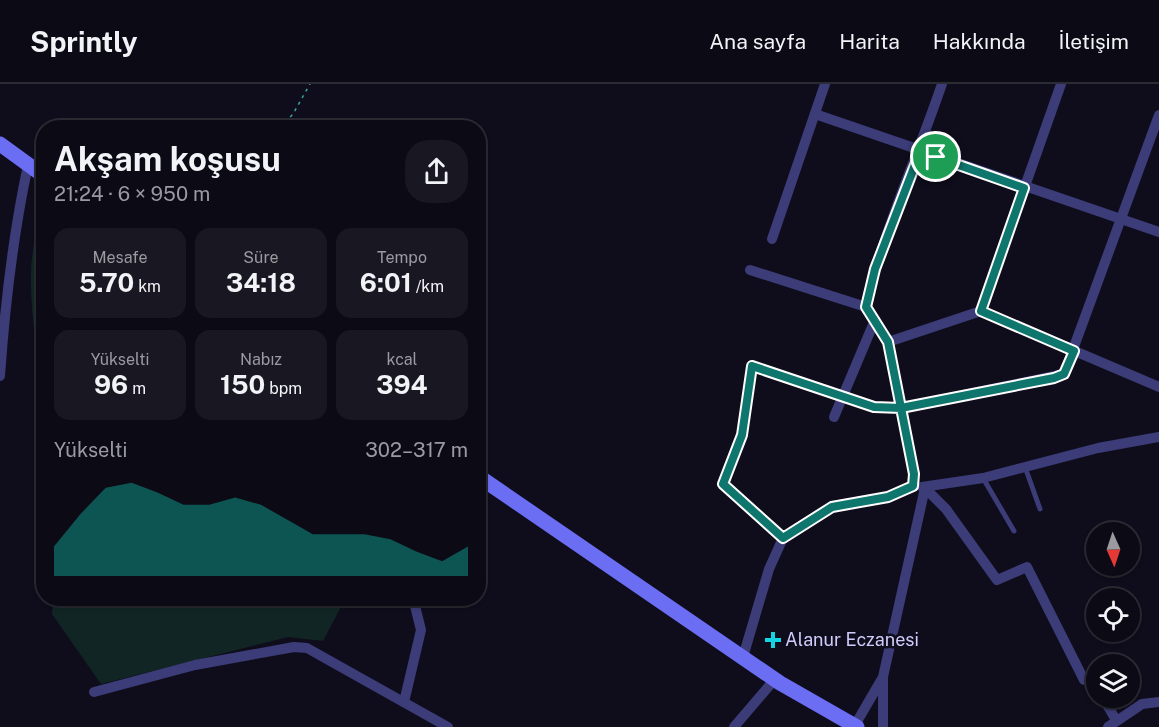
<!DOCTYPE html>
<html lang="tr">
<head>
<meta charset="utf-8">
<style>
  body { margin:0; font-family:"Public Sans",sans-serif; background:#191822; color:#f1f3f6; height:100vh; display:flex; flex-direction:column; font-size:22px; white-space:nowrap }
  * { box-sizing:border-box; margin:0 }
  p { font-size:20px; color:#9a9aa0 }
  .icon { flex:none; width:33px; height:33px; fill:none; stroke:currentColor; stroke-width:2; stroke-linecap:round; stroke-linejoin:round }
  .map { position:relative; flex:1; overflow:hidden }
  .sheet { position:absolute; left:36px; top:36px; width:450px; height:486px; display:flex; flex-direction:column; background:#0b0a15; border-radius:24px; box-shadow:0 2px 4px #0004,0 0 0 2px #2b2b34 }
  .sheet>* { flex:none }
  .needle { width:39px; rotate:177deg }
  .tools { position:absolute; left:1086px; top:438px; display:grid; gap:12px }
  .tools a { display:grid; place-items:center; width:54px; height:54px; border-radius:50%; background:#0b0a15; box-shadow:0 2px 4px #0004,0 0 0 2px #2b2b34; font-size:30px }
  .pin { position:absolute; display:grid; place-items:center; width:51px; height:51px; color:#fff; margin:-26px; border:3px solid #fff; border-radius:50%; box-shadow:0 2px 6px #0007 }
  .round { display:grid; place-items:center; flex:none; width:63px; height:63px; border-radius:24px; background:#191822 }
  .overview { display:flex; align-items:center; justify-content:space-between; height:102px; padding:0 18px }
  h1 { font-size:33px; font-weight:700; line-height:45px }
  .stats { display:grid; grid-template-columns:repeat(3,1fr); gap:9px; height:102px; padding:6px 18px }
  .stats div { display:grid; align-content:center; border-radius:15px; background:#191822; text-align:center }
  .stats b { font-size:26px; font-weight:700 }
  .stats small { font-size:16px; font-weight:400 }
  .stats p { font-size:16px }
  .chart { height:168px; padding:12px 18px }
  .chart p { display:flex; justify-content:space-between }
  .chart svg { width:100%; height:108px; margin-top:6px; fill:#0f766e; opacity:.7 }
  header { display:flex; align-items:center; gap:36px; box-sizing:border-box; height:84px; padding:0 30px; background:#0b0a15; border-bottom:2px solid #2b2b34 }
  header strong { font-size:28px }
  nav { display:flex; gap:33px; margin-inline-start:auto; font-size:21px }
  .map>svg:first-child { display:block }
  .green { fill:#112624 }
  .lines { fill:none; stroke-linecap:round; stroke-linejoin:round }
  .path { stroke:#36a59a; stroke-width:1.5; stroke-dasharray:3 4.5; stroke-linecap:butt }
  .service { stroke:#3b3c78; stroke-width:5 }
  .minor { stroke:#3b3c78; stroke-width:10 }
  .secondary { stroke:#6b6df3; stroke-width:15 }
  .route-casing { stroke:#fff; stroke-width:12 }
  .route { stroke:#0f766e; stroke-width:8 }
  .poi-dot { fill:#12d5e2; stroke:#0f0d1c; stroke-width:2 }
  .labels { text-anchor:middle; stroke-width:5; stroke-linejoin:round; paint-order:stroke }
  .poi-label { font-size:18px; fill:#cfccfb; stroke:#0f0d1c; text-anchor:start }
</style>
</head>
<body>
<header>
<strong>Sprintly</strong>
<nav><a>Ana sayfa</a><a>Harita</a><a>Hakkında</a><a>İletişim</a></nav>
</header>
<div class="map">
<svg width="1159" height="643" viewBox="0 0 1159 643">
  <rect width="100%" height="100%" fill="#0f0d1c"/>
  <g class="green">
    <path d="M43,114H44L43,305C37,267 30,229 31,190C31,167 38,148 35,125Z"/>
    <path d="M53,515V514L345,515L323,557L288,553L101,600L52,530Z"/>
  </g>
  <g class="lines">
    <path class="path" d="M280,44L293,30L310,0"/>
    <g class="service">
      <path d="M1025,383L1040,425"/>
      <path d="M983,394L1014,447"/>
    </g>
    <g class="minor">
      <path d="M815,30L1159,148"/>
      <path d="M772,155L825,0"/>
      <path d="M750,186L866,223L888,258"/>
      <path d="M866,223C883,147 917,74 942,0"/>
      <path d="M981,227L1061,0"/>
      <path d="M0,292C5,220 13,151 28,81"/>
      <path d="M834,333L875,236"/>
      <path d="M922,403L983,394L1098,364L1159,353"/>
      <path d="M925,404L946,425L997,496L1027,483L1084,596L1095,595L1096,598"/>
      <path d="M783,454L723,400L742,351L752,282L874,323L901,324L1064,290L1159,31"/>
      <path d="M743,573L769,485L783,454L832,422L888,413L913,402L914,390L888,258L981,227L1159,303"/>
      <path d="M94,608L195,581L294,563L307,564L448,643"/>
      <path d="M1103,614L1116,636"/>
      <path d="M404,618L421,546L413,514"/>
      <path d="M855,641L883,593L925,404"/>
      <path d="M734,643L775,595"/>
      <path d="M883,643V595"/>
      <path d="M1108,643L1142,620L1159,618"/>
    </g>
    <g class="secondary">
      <path d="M0,60L44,92"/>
      <path d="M478,392L780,599L857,643"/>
    </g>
  </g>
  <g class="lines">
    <g class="route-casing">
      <path id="route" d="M936,73L920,68L875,185L866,223L888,258L914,390L913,402L888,413L832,423L783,454L723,400L742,351L752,282L874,323L901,324L1054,294L1064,290L1074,267L981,227L1024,104L936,73"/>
    </g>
    <use href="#route" class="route"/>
  </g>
  <path class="poi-dot" d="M770 547h6v6h6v6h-6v6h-6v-6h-6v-6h6z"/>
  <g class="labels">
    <g class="poi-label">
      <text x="785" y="562">Alanur Eczanesi</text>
    </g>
  </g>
</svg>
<div class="tools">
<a><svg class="needle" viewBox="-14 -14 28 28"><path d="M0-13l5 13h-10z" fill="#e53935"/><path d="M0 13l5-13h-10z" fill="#9a9aa0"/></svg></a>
<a><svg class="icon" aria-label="locate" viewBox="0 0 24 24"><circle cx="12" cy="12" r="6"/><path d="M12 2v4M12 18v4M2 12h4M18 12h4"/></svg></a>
<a><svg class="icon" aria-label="layers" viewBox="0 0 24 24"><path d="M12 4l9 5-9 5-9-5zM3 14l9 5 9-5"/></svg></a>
</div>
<div class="pin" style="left:936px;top:73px;background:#1e9e55"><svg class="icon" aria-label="arrive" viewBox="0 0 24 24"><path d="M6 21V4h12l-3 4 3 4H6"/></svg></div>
<section class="sheet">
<div class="overview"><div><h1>Akşam koşusu</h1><p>21:24 · 6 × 950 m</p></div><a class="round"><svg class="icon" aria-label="share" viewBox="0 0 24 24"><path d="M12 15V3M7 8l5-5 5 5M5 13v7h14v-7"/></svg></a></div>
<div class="stats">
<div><p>Mesafe</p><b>5.70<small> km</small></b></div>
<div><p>Süre</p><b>34:18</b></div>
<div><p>Tempo</p><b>6:01<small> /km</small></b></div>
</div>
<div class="stats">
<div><p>Yükselti</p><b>96<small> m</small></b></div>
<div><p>Nabız</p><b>150<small> bpm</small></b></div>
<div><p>kcal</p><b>394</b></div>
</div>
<div class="chart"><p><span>Yükselti</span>302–317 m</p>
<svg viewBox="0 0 160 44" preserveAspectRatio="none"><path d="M0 44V32L10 19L20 8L30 6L40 10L50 15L60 15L70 12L80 15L90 21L100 27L110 27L120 27L130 29L140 34L150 38L160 32V44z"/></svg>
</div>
</section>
</div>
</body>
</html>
